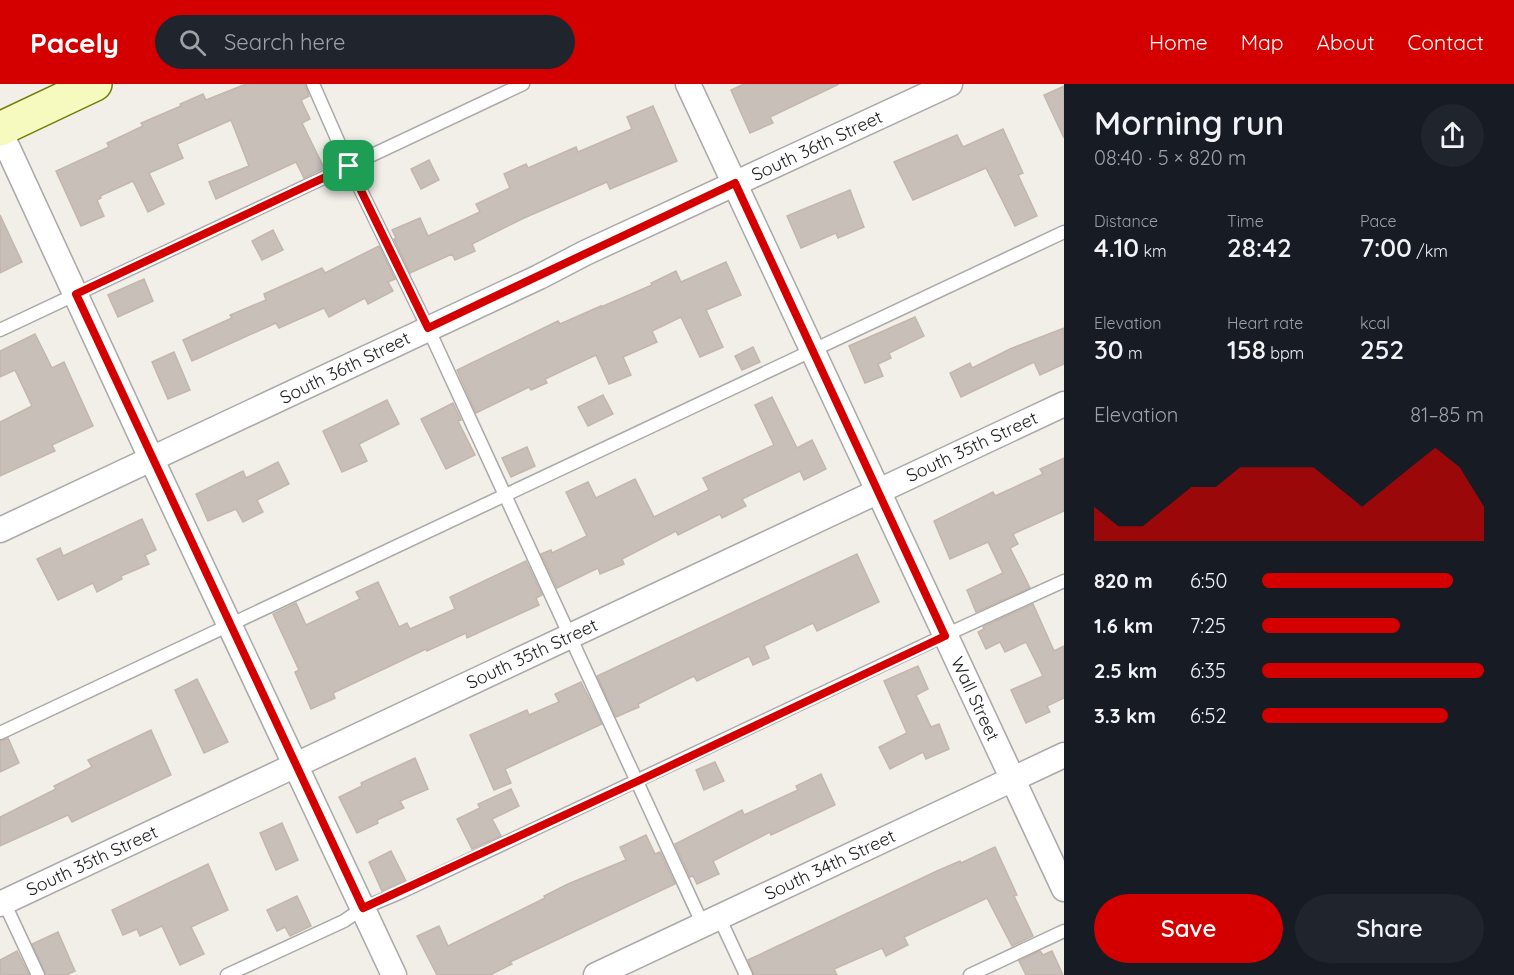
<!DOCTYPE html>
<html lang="en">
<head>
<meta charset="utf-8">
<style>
  body { margin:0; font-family:Quicksand,sans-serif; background:#20242c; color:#f1f3f6; height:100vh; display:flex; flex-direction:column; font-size:22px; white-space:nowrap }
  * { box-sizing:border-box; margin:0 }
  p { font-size:20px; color:#9ea1a6 }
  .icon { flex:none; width:33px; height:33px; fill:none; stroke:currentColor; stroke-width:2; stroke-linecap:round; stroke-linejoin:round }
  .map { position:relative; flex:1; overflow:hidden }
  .sheet { display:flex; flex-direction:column; background:#171b24; width:450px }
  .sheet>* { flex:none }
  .pin { position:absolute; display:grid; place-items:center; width:51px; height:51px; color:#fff; margin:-26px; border-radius:12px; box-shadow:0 3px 9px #0006 }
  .round { display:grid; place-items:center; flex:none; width:63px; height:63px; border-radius:32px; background:#20242c }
  .overview { display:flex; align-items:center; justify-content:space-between; height:102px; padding:0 30px }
  h1 { font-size:33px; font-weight:600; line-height:45px }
  .figures { display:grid; grid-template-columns:repeat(3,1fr); gap:9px; height:102px; padding:6px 30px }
  .figures div { display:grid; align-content:center }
  .figures b { font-size:26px; font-weight:600 }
  .figures small { font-size:16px; font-weight:400 }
  .figures p { font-size:16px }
  .chart { height:168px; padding:12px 30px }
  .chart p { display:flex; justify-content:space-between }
  .chart svg { width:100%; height:108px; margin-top:6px; fill:#d40000; opacity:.7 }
  .cta { display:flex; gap:12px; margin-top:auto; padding:12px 30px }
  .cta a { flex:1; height:69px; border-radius:36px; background:#d40000; color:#fff; font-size:24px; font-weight:600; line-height:69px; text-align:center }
  .cta a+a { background:#20242c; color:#f1f3f6 }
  ul { padding:0 30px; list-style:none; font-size:20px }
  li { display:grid; grid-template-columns:96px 72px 1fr; align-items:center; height:45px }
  li i { height:15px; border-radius:8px; background:#d40000 }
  header { display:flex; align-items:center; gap:36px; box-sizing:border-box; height:84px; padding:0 30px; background:#d40000; color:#fff }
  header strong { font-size:28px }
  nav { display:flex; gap:33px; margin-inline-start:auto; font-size:21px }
  .search { width:420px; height:54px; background:#20242c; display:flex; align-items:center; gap:15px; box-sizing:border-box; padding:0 21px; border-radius:33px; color:#9ea1a6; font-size:22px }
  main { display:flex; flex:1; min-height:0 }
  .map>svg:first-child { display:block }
  .building { fill:#c7bfb8; stroke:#c4b6ab; stroke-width:1.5 }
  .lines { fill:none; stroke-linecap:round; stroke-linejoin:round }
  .lane-casing { stroke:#a9a9a9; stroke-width:15 }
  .street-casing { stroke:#a9a9a9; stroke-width:27 }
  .secondary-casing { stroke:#707d05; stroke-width:36 }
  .lane { stroke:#fff; stroke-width:12 }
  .street { stroke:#fff; stroke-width:24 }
  .secondary { stroke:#f7fabf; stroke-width:33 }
  .route-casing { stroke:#fff; stroke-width:12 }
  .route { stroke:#d40000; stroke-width:8 }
  .labels { text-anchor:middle; stroke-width:5; stroke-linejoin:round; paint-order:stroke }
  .street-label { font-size:18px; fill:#222; stroke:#fff }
</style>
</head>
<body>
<header>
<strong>Pacely</strong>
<div class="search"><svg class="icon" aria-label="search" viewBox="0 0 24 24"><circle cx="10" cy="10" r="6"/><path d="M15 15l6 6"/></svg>Search here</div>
<nav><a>Home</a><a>Map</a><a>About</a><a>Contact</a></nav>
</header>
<main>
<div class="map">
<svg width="1064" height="891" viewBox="0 0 1064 891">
  <rect width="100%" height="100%" fill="#f2efe9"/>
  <g class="building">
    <path d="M246,0H305L309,12L301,16L310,35L302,39L324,84L304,94L296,78L216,115L209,98L249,82L231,36L177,60L183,74L149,89L164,120L148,128L133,97L100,112L101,114L97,116L104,132L81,142L56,87L109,63L107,59L143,42L141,39L181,22L180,20L203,10L206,16Z"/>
    <path d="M744,0H839L770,33L773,39L750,49L731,6Z"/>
    <path d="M1064,2V54L1044,11Z"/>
    <path d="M653,22L677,77L610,105L607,98L524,134L472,160L475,167L455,176L452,170L410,189L394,155L396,154L392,146L420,134L428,152L480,128L476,120L510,104L504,90L526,80L528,84L576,63L578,68L632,45L627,33Z"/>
    <path d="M1003,45L1023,89L1018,91L1037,132L1015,142L986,84L913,116L894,78L957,51L963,63Z"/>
    <path d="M429,76L439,96L421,105L411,85Z"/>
    <path d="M850,106L864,143L838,154L836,149L801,164L787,132Z"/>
    <path d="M0,131L22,178L0,189Z"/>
    <path d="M273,146L283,166L262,176L252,157Z"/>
    <path d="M379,162L395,195L388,198L393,207L368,220L365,214L329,233L324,224L279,244L276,239L192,277L183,256L232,234L230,231L266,216L264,210L322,184L325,189Z"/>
    <path d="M726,178L741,211L706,226L723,263L700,273L681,233L652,247L657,258L623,273L631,291L609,300L596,271L545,295L547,299L531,306L529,303L476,329L457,286L558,237L560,240L601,222V223L652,201L651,199L676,187L681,198Z"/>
    <path d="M144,195L153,217L118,233L108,211Z"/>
    <path d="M915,233L924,252L889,269L891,274L878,280L883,292L865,299L849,262Z"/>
    <path d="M1064,244V280L1040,291L1034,278L961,313L950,289L970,279L972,284L1010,265Z"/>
    <path d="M35,250L52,284L64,278L93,342L52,361L55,367L0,392V338L32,322L15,286L0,293V267Z"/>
    <path d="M753,263L760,278L742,286L735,272Z"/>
    <path d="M174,268L190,306L168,315L152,278Z"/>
    <path d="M603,311L613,330L588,342L578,323Z"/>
    <path d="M772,313L797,364L812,356L826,385L804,396L800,387L742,415L746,422L722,434L720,430L678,451L676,447L622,475L624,480L600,490L598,484L557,504L541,470L551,466L552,469L587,452L566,408L588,398L596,414L635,395L654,433L709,406L703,394L774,361L755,321Z"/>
    <path d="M387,316L399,340L359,360L367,377L342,388L323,347Z"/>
    <path d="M453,319L461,336L458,337L475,371L446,385L421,335Z"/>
    <path d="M527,363L535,382L511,393L502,374Z"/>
    <path d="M1064,374V427L1013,450L1018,460L1010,464L1030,504L976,528L967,506L1003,489L988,458L950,475L934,437L993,408L995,412L1043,390L1040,385Z"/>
    <path d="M278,378L289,400L257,416L263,428L243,438L236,425L208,437L196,410L243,387L246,394Z"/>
    <path d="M142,435L156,466L145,471L149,480L121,492L122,495L97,508L93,499L58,516L37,475L60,464L63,472Z"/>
    <path d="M857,470L879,518L817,547L813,539L764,562L769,574L753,581L749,572L697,597L694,592L638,620L639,623L616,633L597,592Z"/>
    <path d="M526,477L542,511L536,514L539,521L467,554L466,549L427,567L426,565L333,609L335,614L311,625L295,588L299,586L273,530L296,519L306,541L360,515L356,508L378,498L399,543L407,539L410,545L455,525L450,513Z"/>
    <path d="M1033,520L1054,567L1064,562V614L1047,622L1050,628L1026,639L1011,606L1043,592L1026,558L1005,568L1000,558L986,565L978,548L984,545L983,543Z"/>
    <path d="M918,582L928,605L916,611L931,643L939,640L949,665L926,675L923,668L890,685L879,663L907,649L884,597Z"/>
    <path d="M197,595L228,658L204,669L175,606Z"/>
    <path d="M581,598L602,640L505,685L511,699L494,706L470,651L527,626L529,631L559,618L555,610Z"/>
    <path d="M151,646L171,691L72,738L68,731L0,762V733L56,705L54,702L92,683L88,676Z"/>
    <path d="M8,654L19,679L0,688V657Z"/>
    <path d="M415,674L428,705L400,717L404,724L377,736L378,739L357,749L339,713L362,702L361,699Z"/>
    <path d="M715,678L724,697L704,706L696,686Z"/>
    <path d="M821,690L835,721L771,751L770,748L713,777L719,790L697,800L693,792L690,793L675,760L742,726L744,731L798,706L796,702Z"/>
    <path d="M511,705L519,722L492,735L501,752L472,765L457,735L480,724L478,720Z"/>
    <path d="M282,739L298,776L276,786L260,749Z"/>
    <path d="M646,751L655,770L660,768L675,800L510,878L512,880L490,891H437L417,852L439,842L448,862L545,814L544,812L568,800L626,776L620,763Z"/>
    <path d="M995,763L1017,811L1014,812L1033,852L1012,862L987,814L904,853L908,861L886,872L882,864L834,885L837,891H754L748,876L937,787L960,777L961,779Z"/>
    <path d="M391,767L406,797L382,807L369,778Z"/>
    <path d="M208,780L228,826L191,843L204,870L180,881L162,842L140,852L137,845L123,851L112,826Z"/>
    <path d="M297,812L311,842L290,852L285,843L277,847L267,826Z"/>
    <path d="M58,848L75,887L66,891H46L32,860Z"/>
    <path d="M17,867L29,891H0V876Z"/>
    <path d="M1040,867L1043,871L1052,867L1063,891H1026L1019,877Z"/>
  </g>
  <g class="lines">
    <g class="lane-casing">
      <g id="lane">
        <path d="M313,0L349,82L428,244L703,841"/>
        <path d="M0,246L523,0"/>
        <path d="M0,649L1064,148"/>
        <path d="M3,816L38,891"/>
        <path d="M719,833L746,891"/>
        <path d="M227,891L344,837L363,824L399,809L952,548L1064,497"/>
        <path d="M970,891L1064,847"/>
      </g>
    </g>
    <g class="street-casing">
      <g id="street">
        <path d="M688,0L1064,805"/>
        <path d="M0,47L151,374L394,891"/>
        <path d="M0,446L539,193L585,169L950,0"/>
        <path d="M0,820L1064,320"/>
        <path d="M596,891L1064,671"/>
      </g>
    </g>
    <g class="secondary-casing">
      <path id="secondary" d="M0,45L95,0"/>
    </g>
    <use href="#lane" class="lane"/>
    <use href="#street" class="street"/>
    <use href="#secondary" class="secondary"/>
  </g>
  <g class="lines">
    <g class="route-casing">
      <path id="route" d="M349,82L428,244L735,99L945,552L638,697L363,824L76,210Z"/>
    </g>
    <use href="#route" class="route"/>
  </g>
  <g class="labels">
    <g class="street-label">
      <text transform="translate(817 62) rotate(-25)" y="6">South 36th Street</text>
      <text transform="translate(345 284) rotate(-26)" y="6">South 36th Street</text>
      <text transform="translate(972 363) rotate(-25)" y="6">South 35th Street</text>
      <text transform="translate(532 570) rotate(-25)" y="6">South 35th Street</text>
      <text transform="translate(975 615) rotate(65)" y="6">Wall Street</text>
      <text transform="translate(92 777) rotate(-25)" y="6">South 35th Street</text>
      <text transform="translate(830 781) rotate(-25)" y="6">South 34th Street</text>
    </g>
  </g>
</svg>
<div class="pin" style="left:349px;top:82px;background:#1e9e55"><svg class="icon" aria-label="arrive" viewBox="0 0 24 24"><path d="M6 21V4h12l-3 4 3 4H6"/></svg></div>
</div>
<section class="sheet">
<div class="overview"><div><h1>Morning run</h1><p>08:40 · 5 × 820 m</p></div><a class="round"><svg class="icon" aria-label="share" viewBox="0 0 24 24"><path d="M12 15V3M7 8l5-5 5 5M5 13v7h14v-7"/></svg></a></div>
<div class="figures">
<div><p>Distance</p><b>4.10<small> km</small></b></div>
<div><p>Time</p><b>28:42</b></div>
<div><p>Pace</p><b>7:00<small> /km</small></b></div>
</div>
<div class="figures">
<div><p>Elevation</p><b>30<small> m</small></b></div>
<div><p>Heart rate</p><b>158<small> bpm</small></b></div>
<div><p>kcal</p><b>252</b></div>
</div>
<div class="chart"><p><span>Elevation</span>81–85 m</p>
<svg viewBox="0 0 160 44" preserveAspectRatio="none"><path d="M0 44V30L10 38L20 38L30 30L40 22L50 22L60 14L70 14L80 14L90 14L100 22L110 30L120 22L130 14L140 6L150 14L160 30V44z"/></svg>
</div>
<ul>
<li><b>820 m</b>6:50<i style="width:86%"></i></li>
<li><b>1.6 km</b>7:25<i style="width:62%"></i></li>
<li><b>2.5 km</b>6:35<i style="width:100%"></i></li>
<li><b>3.3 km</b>6:52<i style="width:84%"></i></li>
</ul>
<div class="cta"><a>Save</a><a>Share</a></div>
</section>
</main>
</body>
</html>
